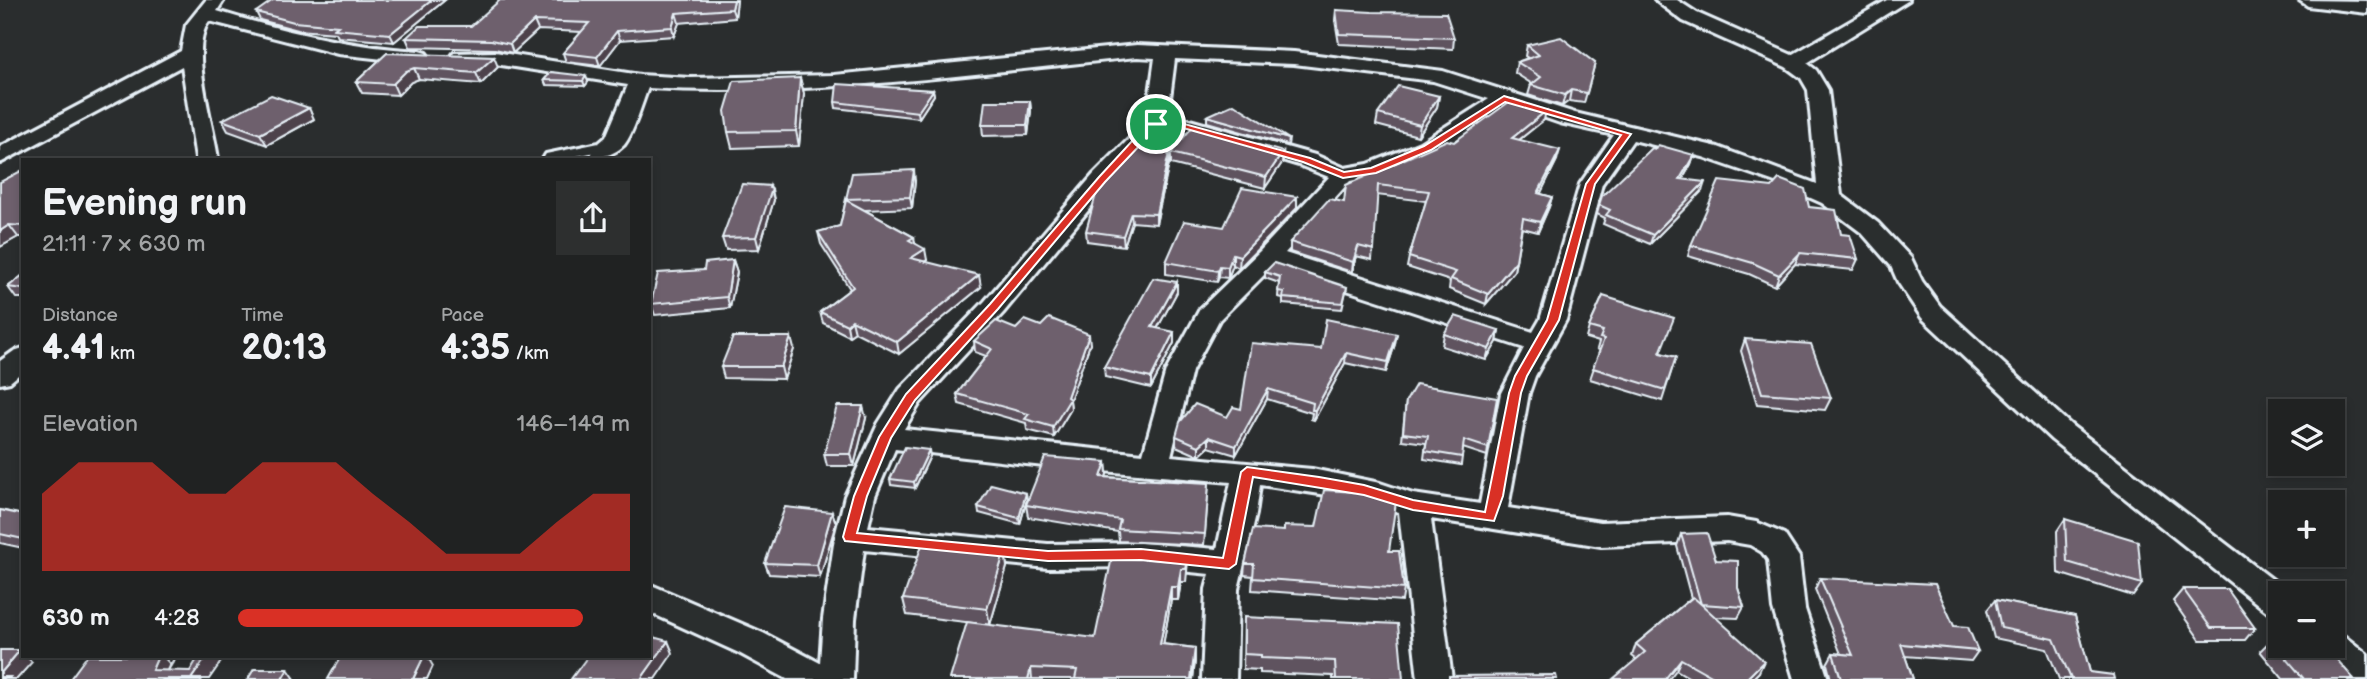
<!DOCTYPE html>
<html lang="en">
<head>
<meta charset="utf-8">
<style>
  body { margin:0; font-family:"Balsamiq Sans",sans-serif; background:#2d2f2f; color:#f1f3f6; height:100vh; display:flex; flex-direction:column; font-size:26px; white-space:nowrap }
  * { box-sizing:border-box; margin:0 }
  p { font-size:23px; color:#a2a4a5 }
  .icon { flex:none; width:38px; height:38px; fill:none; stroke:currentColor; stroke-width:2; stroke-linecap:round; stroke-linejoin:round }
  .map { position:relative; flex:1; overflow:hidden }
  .details { position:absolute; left:21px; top:158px; width:630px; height:500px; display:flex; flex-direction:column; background:#202222; border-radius:0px; box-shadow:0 4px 10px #0003,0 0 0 2px #3d3f40 }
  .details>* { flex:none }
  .tools { position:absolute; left:2268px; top:399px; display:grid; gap:14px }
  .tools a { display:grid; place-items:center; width:77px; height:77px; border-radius:0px; background:#202222; box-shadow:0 4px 10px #0003,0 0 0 2px #3d3f40; font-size:35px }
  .pin { position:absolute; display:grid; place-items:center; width:60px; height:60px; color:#fff; margin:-30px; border:4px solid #fff; border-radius:50%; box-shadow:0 2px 7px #0007 }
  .round { display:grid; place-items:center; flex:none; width:74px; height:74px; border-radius:0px; background:#2d2f2f }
  .head { display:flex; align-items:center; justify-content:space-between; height:119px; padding:0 21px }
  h1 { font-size:38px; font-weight:600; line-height:52px }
  .figures { display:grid; grid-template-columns:repeat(3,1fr); gap:10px; height:119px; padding:7px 21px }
  .figures div { display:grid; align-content:center }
  .figures b { font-size:35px; font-weight:600 }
  .figures small { font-size:19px; font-weight:400 }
  .figures p { font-size:19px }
  .chart { height:196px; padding:14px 21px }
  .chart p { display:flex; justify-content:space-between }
  .chart svg { width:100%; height:126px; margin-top:7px; fill:#d93025; opacity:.7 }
  ul { padding:0 21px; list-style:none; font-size:23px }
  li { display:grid; grid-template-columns:112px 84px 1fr; align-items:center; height:52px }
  li i { height:18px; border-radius:9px; background:#d93025 }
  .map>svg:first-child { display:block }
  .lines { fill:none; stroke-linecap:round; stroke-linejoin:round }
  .street-casing { stroke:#e8f1f8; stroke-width:6 }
  .street { fill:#2a2d2e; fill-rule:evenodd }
  .wall { fill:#5f535e; stroke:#e8f1f8; stroke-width:2 }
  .shaded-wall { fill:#4d434c; stroke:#e8f1f8; stroke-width:2 }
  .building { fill:#6e606d; stroke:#e8f1f8; stroke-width:2 }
  .route { fill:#d93025; stroke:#fff; stroke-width:2; fill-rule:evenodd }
</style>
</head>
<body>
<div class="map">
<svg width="2367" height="679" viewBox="0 0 2367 679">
  <rect width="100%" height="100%" fill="#2a2d2e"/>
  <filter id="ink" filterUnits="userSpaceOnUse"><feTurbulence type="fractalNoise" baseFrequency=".0143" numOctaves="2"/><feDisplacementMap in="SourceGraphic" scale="14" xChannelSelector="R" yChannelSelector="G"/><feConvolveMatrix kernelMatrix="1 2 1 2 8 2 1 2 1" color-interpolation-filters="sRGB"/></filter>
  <g filter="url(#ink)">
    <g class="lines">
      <g class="street-casing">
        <g id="street">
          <path d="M206,0H224L217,11C283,31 349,47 419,51L426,53L429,57L426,61L419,63L338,54L209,21C188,48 214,126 218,159H196L182,66L0,163V147L181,51L186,25Z"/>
          <path d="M1655,0H1677L1697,13L1792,55L1887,0H1909L1807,63L1816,70L1828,90L1841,195L1878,223L1911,258L1922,281L1940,306L2072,426L2290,593H2280V617L2269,613L2052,440L1922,318L1898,282L1891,266L1862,233L1822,203L1775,182L1703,157L1633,140L1602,184L1566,320L1535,376L1529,393L1508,508L1601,522L1727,517L1756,522L1784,534L1799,557L1805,609L1828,679H1794L1773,609L1768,560L1762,552L1750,545L1727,541L1601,546L1431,519L1452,679H1418L1399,512L1346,498L1260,485L1256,514L1238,589L1236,679H1202L1206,589L1210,574L1141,567L1048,568L864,550L855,619L853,679H787L739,653L649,612V584L763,633L820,663L823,619L835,537L845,496L878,424L900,389L985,301L1094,174L1146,122L1155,58L1137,57C975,73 811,97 648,88C642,102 634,133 624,145C606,164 567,159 543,159L546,154L599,143L606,137L628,85L495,64L454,61L451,57L454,53L495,52L640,75L691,78L834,75L1137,45L1294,52L1443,71L1575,113L1718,147L1817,184L1808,90L1801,78L1786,67L1683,21ZM1175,59L1294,64L1433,81L1489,99L1420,143L1368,164L1345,168L1315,155L1168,114ZM1508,105L1560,123L1614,135L1580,184L1540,320L1533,332L1285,253L1350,181L1381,175L1436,153ZM1165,126L1299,165L1329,177L1260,251L1200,309L1166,371L1143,454L904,429L920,403L1003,313L1110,184ZM1273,266L1524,348L1501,393L1480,504L1413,494L1380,483L1312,469L1171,456L1192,371L1219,320ZM895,449L1044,466L1231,482L1217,549L1141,543L1048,544L868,527L875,496Z"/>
          <path d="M2299,0L2367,1V13L2308,6Z"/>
          <path d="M23,348V371L10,382L0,384V361L14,351Z"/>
          <path d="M2333,632L2344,636L2367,654V679H2350L2320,656L2316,646H2333Z"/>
          <path d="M178,656H214L200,679H164Z"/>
        </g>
      </g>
      <use href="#street" class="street"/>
    </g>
    <g class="wall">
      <path d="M445,0L394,42L338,37L336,33L298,30L260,20L256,12Z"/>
      <path d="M737,0L735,18L679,23L674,36L620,40L600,66L566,62L563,53L582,32L538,30L513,53L495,49L410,47L406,38L471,26Z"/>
      <path d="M1336,10L1454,38L1453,49L1339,44L1335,20Z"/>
      <path d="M1527,45L1595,63L1584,103L1569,101L1562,106L1528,95L1531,85L1532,84L1515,73L1517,62L1528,58L1525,56Z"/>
      <path d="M387,53L498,67L481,84L419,79L411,82L398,95L362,93L356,82Z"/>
      <path d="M551,72L588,82L585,86L546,85L544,80Z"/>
      <path d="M800,78L804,94L799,146L732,148L728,132Z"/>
      <path d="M933,90L934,95L919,118L836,108L835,102Z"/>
      <path d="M1439,96L1437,107L1418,136L1376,125L1378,114Z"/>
      <path d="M1030,101L1031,111L1028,135L983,136L982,125Z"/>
      <path d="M1207,116L1289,139L1288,145L1207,122Z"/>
      <path d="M314,119L267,145L228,131L222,120Z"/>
      <path d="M1544,120L1519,140L1557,160L1540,194L1552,197L1549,207L1538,232L1522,228L1514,271L1486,304L1449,289L1450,281L1407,267L1409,257L1426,201L1377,195L1372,260L1356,256L1352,272L1290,252V242L1344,202L1454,142Z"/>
      <path d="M1171,143V153L1283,152L1282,163L1265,188L1171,164V155L1156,224L1132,222L1124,246L1087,241L1086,231Z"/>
      <path d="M1694,155L1691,164L1682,180L1702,191L1650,244L1603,224L1605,218L1597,214L1602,196Z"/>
      <path d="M23,170V237H18L0,247Z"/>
      <path d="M915,181L912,208L864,210L914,237L915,243L927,260L924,261L981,287L899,354L855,332L849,336L823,323L820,312L850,289L821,244L818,232L840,226L846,199Z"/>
      <path d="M772,189L774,200L759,249L726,250L722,238Z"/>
      <path d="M1809,207L1841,234L1858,259L1853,270L1795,264L1775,286L1749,274L1688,256L1691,245Z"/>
      <path d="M1297,208L1239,268L1233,265L1228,278L1219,277L1217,282L1166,274V262L1224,227Z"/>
      <path d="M733,260L737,272L730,308L655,315L651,304L704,270Z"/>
      <path d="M1265,272L1347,287L1342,309L1283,304V298L1278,297L1279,283L1265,278Z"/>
      <path d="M23,275V298H16L8,287Z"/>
      <path d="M1177,282V292L1157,329L1174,332V343L1151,388L1105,377L1104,367Z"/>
      <path d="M1603,296L1661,353L1676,357L1662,401L1590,379L1600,350L1597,349L1599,342L1586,338L1589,327Z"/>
      <path d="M1016,329L1090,344L1070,400L1071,409L1054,437L1027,430L1026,423L959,404L957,394L986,356L975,352L974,341Z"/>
      <path d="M1499,330L1497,342L1486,360L1442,346L1444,334Z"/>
      <path d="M1745,339L1831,398L1825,410L1757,404L1741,351Z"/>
      <path d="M1395,344L1386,372L1345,363L1314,420L1311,419L1312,413L1267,399L1236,455L1209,447L1199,456L1176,446V436L1227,417L1241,409L1321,349Z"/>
      <path d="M794,349L784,379L724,378L721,367Z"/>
      <path d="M1406,401L1488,448L1487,456L1463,448L1461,465L1424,459L1426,443L1402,440Z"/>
      <path d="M866,418L854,466H827L824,454Z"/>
      <path d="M930,456L915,488L891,485L890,479Z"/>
      <path d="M1106,462L1107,474L1106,477L1209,483L1204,545L1119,541L1118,532L1028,517L1026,505Z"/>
      <path d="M1027,499L1020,524L979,513L978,507Z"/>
      <path d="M0,510L23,515V548L0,543Z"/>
      <path d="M832,512L836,523L820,577L769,574L765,563Z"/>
      <path d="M2065,519L2142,584L2133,596L2058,573L2057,531Z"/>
      <path d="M1681,534L1716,560L1738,588L1744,607L1738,618L1715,617L1759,672L1752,679H1692L1676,670L1636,659L1632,656L1636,644L1691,598L1677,546Z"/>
      <path d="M1005,550L1007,567L990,625L907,615L903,599Z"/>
      <path d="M1389,551L1404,589L1402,601L1252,590L1253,576L1244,575L1245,564Z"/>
      <path d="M1188,561L1186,582H1181L1178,600H1171L1163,644L1195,648V661L1193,679H950L1095,638Z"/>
      <path d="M1820,578L1954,626L1978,651L1971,661L1905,656L1913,679H1831L1827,664L1833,653L1841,654L1815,589Z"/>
      <path d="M2183,589L2255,628L2245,640H2200L2173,601Z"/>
      <path d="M1995,600L2075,616L2090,672L2114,679H2059L2047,649L1994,638L1987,610Z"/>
      <path d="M1244,617L1403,679H1333V676L1260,673V670L1243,669Z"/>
      <path d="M2271,640L2354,679H2283L2260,651Z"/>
    </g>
    <g class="shaded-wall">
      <path d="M432,0H445L394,42L390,34Z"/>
      <path d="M734,0H737L735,18L732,9Z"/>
      <path d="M676,13L679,23L674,36L672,27Z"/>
      <path d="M534,21L538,30L513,53L510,44Z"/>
      <path d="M617,31L620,40L600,66L597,57Z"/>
      <path d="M494,57L498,67L481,84L476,73Z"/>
      <path d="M414,68L419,79L411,82L398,95L393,84L406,71Z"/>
      <path d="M586,76L588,82L585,86L583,81Z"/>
      <path d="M800,78L804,94L799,146L796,131Z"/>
      <path d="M933,90L934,95L919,118L918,112Z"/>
      <path d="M1571,90L1569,101L1562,106L1565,95Z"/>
      <path d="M1439,96L1437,107L1418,136L1420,125Z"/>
      <path d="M1030,101L1031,111L1028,135L1027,125Z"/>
      <path d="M309,108L314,119L267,145L260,134Z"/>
      <path d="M1546,111L1544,120L1510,147L1512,138Z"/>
      <path d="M1171,143V153L1156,224V214Z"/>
      <path d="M1560,150L1557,160L1536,203L1538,193Z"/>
      <path d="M1283,152L1282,163L1265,188L1266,177Z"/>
      <path d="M1694,155L1691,164L1678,188L1680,179Z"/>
      <path d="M914,170L915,181L912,208L910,197Z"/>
      <path d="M1705,182L1702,191L1650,244L1653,235Z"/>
      <path d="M770,186L774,200L759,249L756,237Z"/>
      <path d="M1297,197V208L1239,268L1240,256Z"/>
      <path d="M1552,197L1549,207L1538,232L1540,222Z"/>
      <path d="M1131,213L1132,222L1124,246L1123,236Z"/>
      <path d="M9,225L18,237L0,247V231Z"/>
      <path d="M1358,246L1356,256L1352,272L1353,262Z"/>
      <path d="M925,249L927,260L913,269L911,258Z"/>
      <path d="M1800,253L1795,264L1775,286L1779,275Z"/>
      <path d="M1233,254V265L1228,278V267Z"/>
      <path d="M733,260L737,272L730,308L727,297Z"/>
      <path d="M1516,261L1514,271L1486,304L1488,294Z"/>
      <path d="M1220,266L1219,277L1217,282L1218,271Z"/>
      <path d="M979,275L981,287L899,354L897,342Z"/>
      <path d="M1177,282V292L1152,338V327Z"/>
      <path d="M852,320L855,332L849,336L847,325Z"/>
      <path d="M1499,330L1497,342L1486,360L1489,349Z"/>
      <path d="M1174,332V343L1151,388V378Z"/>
      <path d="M1089,334L1090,344L1070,400L1071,409L1054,437L1053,427L1067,397Z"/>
      <path d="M1397,334L1395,344L1386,372L1388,362Z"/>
      <path d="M791,337L794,349L784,379L781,367Z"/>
      <path d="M1346,353L1345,363L1314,420L1315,410Z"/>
      <path d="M1268,389L1267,399L1236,455V446Z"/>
      <path d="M863,406L866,418L854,466L851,454Z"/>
      <path d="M1209,437V447L1199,456V446Z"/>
      <path d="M929,450L930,456L915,488L914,482Z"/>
      <path d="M1106,462L1107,474L1102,489L1101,477Z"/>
      <path d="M1026,493L1027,499L1020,524L1019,518Z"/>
      <path d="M832,512L836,523L820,577L817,565Z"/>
      <path d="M1005,550L1007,567L990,625L987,609Z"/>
      <path d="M1181,569V582L1178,600V587Z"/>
      <path d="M1171,587V600L1161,657L1160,644Z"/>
      <path d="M668,641L673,653L655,679H641Z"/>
      <path d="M1195,648V661L1193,679H1191Z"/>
      <path d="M20,650L23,653V656H26L32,662L17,679H0V674Z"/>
      <path d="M158,656H163L170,664L163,679L152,670Z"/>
      <path d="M207,656H225L209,679H191Z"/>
      <path d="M424,656H427L433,666L427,679H413Z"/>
      <path d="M1681,659L1676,670L1669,679H1665Z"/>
      <path d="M1764,661L1759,672L1752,679H1746Z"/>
      <path d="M1031,668L1032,679H1028Z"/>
      <path d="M288,669L295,679H282Z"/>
    </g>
    <g class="building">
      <path d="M273,0H432L390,34L334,29L338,26L294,22L256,12Z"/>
      <path d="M500,0H734L732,9L676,13L672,27L617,31L597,57L563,53L589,23L534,21L510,44L491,40L406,38L419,26H471Z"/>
      <path d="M1336,10L1372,12L1446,13L1454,38L1339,34Z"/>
      <path d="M1561,37L1595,63L1587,93L1571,90L1565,95L1531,85L1541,77L1517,62L1539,55L1527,45Z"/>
      <path d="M387,53L494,57L476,73L414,68L406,71L393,84L356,82Z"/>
      <path d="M551,72L586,76L583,81L544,80Z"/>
      <path d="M800,78L796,131L728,132L725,111L734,81Z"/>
      <path d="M837,84L933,90L918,112L835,102Z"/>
      <path d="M1398,86L1439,96L1420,125L1378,114Z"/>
      <path d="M271,95L309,108L260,134L222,120Z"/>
      <path d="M1513,99L1546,111L1512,138L1560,150L1538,193L1552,197L1540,222L1523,218L1516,261L1488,294L1451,279L1456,272L1409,257L1429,191L1378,185L1374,250L1358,246L1353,262L1290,242L1329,199L1344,202L1346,185L1447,140L1454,142Z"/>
      <path d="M985,101H1030L1027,125H982Z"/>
      <path d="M1234,104L1289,139L1207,116Z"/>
      <path d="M1193,126L1283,152L1266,177L1171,153Z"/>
      <path d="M1149,136L1171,143L1156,214L1131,213L1123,236L1086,231L1096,194Z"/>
      <path d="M1658,145L1694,155L1680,179L1705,182L1653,235L1606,215L1610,210L1599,205L1602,196L1652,148L1656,149Z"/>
      <path d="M591,154L592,159H567Z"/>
      <path d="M23,170V226L9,225L0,231V182Z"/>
      <path d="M914,170L910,197L846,199L852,173Z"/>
      <path d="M1779,179L1805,189L1809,207L1836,210L1841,234L1850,235L1858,259L1800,253L1779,275L1753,263L1691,245L1719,181L1772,187Z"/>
      <path d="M742,184L770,186L769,188L772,189L756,237L722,238Z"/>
      <path d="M1242,188L1297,197L1240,256L1233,254L1228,267L1220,266L1218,271L1166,262L1184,221L1224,227Z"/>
      <path d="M846,200L914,237L909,240L925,249L911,258L979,275L897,342L852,320L847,325L820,312L853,287L818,232L840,226Z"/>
      <path d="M733,260L727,297L651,304L658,273L704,270L705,263Z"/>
      <path d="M1274,263L1347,287L1343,303L1283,298L1284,292L1278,291L1280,277L1265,272Z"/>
      <path d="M23,275V289L8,287Z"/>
      <path d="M1153,278L1177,282L1152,327L1174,332L1151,378L1104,367Z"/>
      <path d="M1603,296L1674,318L1660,353L1676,357L1665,390L1593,368L1604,339L1600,338L1603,331L1589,327Z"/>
      <path d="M1455,316L1499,330L1489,349L1444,334Z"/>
      <path d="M1049,318L1089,334L1067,397L1070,399L1053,427L1025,419L1029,414L957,394L992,349L974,341L996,321L1016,329L1025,320L1041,326Z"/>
      <path d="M1326,319L1397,334L1388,362L1346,353L1315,410H1312L1313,403L1268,389L1236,446L1209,437L1199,446L1176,436L1180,422L1195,404L1227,417L1233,407L1241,409L1251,343L1321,349Z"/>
      <path d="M733,337H791L781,367H721Z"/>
      <path d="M1745,339L1811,344L1831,398L1762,393Z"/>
      <path d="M1416,384L1497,398L1488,448L1464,440L1462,457L1425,451L1428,436L1403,433L1406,401Z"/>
      <path d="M837,406H863L851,454H824Z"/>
      <path d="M905,447L929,450L914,482L890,479Z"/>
      <path d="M1045,457L1106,462L1101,477L1209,483L1205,534L1118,529L1120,520L1026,505Z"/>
      <path d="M991,484L1026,493L1019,518L978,507Z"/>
      <path d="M1324,490L1357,492L1396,502L1389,551H1399L1404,589L1253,578L1254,564H1245L1253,529L1284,531V526L1316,527Z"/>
      <path d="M785,507L832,512L817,565L765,563Z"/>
      <path d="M0,510L23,515V539L0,534Z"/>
      <path d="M2065,519L2138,541L2142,584L2067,562Z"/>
      <path d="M1707,533L1716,560L1738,561V588L1744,607L1701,604L1764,661L1746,679H1717L1681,659L1665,679H1613L1645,652L1636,644L1693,597L1701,604L1681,534Z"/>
      <path d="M923,542L1005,550L987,609L903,599Z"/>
      <path d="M1112,557L1188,561L1186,569H1181L1178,587H1171L1160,644L1195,648L1191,679H1075L1077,670L1031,668L1028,679H950L967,622L1095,638Z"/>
      <path d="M1820,578L1935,584L1954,626L1968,627L1978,651L1901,644L1913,679H1841L1833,653L1853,655Z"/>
      <path d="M2183,589H2227L2255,628H2211Z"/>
      <path d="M1995,600L2075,616L2090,672L2113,675L2114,679H2071L2054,639L2001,628Z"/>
      <path d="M1244,617L1398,624L1403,679H1336L1335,661L1261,658V655L1244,654Z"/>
      <path d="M649,636L668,641L641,679H571L588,656H649Z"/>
      <path d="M2280,639V646H2325L2354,679H2304L2271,640Z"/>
      <path d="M0,650H20L0,674Z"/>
      <path d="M87,656H158L152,670L190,671L199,656H207L191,679H70Z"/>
      <path d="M341,656H424L413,679H328Z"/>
      <path d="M254,669H288L282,679H248Z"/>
      <path d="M1556,675L1557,679H1449V676Z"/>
      <path d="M0,677H10L8,679H0Z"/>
    </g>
  </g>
  <path class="route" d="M1504,96L1631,134L1595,184L1559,320L1527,376L1521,393L1503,496L1494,521L1413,510L1364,495L1253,477L1236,564L1229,569L1141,560L1048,561L845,541L843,537L854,496L879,437L906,394L990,304L1099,177L1155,116L1310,158L1344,172L1371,168L1424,146ZM1505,102L1621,135L1586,184L1547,320L1515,376L1509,393L1485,512L1413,500L1364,485L1319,477L1247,467L1241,472L1223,558L1141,549L1048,551L857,533L867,496L891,438L915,400L998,309L1105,182L1162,122L1303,162L1343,178L1376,173L1431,150Z"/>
</svg>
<div class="tools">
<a><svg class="icon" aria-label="layers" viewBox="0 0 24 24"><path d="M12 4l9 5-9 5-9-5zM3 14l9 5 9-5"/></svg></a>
<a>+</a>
<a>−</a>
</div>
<div class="pin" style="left:1156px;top:124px;background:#1e9e55"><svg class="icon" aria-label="arrive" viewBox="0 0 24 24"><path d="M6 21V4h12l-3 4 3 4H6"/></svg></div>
<section class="details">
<div class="head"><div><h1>Evening run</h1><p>21:11 · 7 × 630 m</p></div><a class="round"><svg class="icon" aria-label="share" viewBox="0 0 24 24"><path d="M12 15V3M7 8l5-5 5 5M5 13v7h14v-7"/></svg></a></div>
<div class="figures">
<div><p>Distance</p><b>4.41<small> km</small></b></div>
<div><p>Time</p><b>20:13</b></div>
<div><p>Pace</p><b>4:35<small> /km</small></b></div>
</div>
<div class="chart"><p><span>Elevation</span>146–149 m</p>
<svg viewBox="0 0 160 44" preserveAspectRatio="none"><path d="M0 44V17L10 6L20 6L30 6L40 17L50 17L60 6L70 6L80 6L90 17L100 27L110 38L120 38L130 38L140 27L150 17L160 17V44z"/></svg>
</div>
<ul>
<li><b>630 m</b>4:28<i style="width:88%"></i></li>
</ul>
</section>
</div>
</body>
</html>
